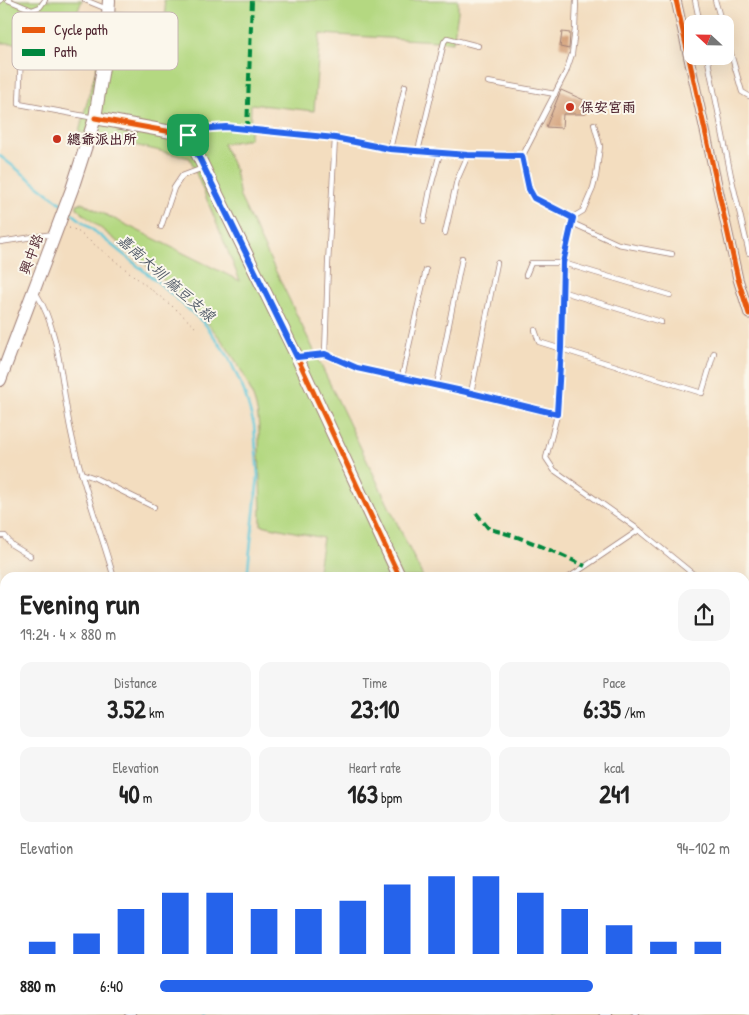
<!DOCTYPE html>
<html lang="en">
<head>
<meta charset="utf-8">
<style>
  body { margin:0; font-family:"Patrick Hand","LXGW WenKai TC",sans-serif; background:#f6f6f6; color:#222; height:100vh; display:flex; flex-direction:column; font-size:19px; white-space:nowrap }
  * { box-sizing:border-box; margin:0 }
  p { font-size:16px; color:#767676 }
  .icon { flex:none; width:28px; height:28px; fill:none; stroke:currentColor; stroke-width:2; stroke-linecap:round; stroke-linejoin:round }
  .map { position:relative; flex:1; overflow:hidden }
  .side { position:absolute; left:0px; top:572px; width:750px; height:442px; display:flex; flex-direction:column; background:#fff; border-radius:15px 15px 0 0; box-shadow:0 5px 20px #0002 }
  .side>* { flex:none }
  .needle { width:32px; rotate:292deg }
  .tools { position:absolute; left:684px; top:15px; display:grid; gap:10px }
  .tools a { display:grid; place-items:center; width:50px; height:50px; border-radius:10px; background:#fff; box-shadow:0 5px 20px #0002; font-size:25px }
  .pin { position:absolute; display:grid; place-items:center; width:42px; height:42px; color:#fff; margin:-21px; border-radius:10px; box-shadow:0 2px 8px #0006 }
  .round { display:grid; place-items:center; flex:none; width:52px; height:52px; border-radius:15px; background:#f6f6f6 }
  .summary { display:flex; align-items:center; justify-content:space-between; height:85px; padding:0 20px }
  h1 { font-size:28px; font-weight:700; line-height:38px }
  .metrics { display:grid; grid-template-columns:repeat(3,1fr); gap:8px; height:85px; padding:5px 20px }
  .metrics div { display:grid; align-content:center; border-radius:12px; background:#f6f6f6; text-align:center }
  .metrics b { font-size:25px; font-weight:700 }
  .metrics small { font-size:14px; font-weight:400 }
  .metrics p { font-size:14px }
  .chart { height:140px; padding:10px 20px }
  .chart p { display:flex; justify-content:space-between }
  .chart svg { width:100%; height:90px; margin-top:5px; stroke:#2563eb; stroke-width:6 }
  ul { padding:0 20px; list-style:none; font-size:16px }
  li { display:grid; grid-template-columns:80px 60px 1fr; align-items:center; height:38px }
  li i { height:12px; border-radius:6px; background:#2563eb }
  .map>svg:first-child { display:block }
  .green { fill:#b4d881; stroke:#7f7c56 }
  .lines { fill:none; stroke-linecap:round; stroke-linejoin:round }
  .stream { stroke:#5fc8da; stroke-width:2.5 }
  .building { fill:#d4a27c }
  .lane-casing { stroke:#9e7e75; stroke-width:6 }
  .street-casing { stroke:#9e7e75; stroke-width:11 }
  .secondary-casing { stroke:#9e7e75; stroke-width:14 }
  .path { stroke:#9e7e75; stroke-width:1; stroke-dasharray:1 4; stroke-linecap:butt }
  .lane { stroke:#fff; stroke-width:4.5 }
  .street { stroke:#fff; stroke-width:9 }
  .secondary { stroke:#fff; stroke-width:12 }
  .quiet { stroke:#00873e; stroke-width:4; stroke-dasharray:8 4; stroke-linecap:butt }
  .cycleway-casing { stroke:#fbf7ec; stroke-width:8 }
  .cycleway { stroke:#e8590c; stroke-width:5 }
  .route-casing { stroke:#fff; stroke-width:10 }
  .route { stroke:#2563eb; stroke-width:6 }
  .poi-dot { fill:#c8321e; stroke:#fbf7ec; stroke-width:2 }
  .labels { text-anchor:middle; stroke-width:4; stroke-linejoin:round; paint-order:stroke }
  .poi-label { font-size:14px; font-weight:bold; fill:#4a1f2b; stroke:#fbf7ec; text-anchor:start }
  .street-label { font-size:14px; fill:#4a1f2b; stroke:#fbf7ec }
  .water-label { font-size:15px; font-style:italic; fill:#515a68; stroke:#fbf7ec }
  .key { fill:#fbf7ec; stroke:#c6b6b2; stroke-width:1 }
  .key-label { font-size:14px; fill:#4a1f2b }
</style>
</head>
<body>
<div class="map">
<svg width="749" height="1015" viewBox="0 0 749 1015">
  <rect width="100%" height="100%" fill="#fbf7ec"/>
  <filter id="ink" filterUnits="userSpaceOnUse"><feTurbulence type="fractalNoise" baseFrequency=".02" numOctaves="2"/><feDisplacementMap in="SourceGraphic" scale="10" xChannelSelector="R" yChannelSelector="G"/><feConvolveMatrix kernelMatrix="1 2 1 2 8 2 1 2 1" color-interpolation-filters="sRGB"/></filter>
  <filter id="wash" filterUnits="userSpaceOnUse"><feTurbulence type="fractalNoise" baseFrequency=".0096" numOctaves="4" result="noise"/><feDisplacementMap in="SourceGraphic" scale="20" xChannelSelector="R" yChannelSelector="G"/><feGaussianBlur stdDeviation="1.12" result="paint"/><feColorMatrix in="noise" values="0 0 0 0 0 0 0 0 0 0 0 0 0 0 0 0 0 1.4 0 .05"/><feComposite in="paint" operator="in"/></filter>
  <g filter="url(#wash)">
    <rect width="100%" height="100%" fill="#f3ddbf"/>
    <g class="green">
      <path d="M0,0H82L70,32L60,29L51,43H0Z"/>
      <path d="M164,0H458V12L453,42L320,34L314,111L251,104L250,139L223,144L235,170L240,197L423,577H317L323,538L261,525C261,501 260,477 259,453C259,435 260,417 254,400C229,322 143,264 82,213L77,208V204L82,203L240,281L190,158L79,132L100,55L103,11L166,15Z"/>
    </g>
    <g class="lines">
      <g class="stream">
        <path d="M0,156L62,204"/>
        <path d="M68,210L159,283L205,324L228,356L244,391L254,425L258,476L247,578"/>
        <path d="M198,1015V1010"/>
      </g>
    </g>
    <g id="blocks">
      <g class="building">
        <path d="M562,32L570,33L569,49L560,47Z"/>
        <path d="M561,90L586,101L585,114H563L562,128L546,127Z"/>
      </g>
    </g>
  </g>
  <g filter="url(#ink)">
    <use href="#blocks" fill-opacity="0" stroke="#9e7e75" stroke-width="1"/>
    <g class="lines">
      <g class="lane-casing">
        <g id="lane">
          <path d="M8,0L32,10L40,7L45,0"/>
          <path d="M85,0L107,9"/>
          <path d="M576,0L575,29L572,54L566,72L522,157L529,189L534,198L573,217L563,263L561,348L557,415L546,458L554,470L639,530L698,578"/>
          <path d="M695,0L700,24"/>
          <path d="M715,0L722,24"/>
          <path d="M0,1L1,0"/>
          <path d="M725,33L742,92L749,96"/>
          <path d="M21,52L19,104L95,118"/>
          <path d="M707,56L731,176L749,253"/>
          <path d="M488,82L555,94"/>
          <path d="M190,134L199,129L226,127L247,129L335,138L390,149L468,155L522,157"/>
          <path d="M390,149L405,86"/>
          <path d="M418,151L444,42L447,38L478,46"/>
          <path d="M573,217L583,211L593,188L596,176L600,146L594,124"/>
          <path d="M424,221L430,190L440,153"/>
          <path d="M572,223L618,244L672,254"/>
          <path d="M161,227L174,188L182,176L203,168"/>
          <path d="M445,233L457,180L468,155"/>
          <path d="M0,242L53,234"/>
          <path d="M526,275L531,263H563L670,295"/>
          <path d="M561,291L661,322"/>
          <path d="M36,293C61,332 61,387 71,432C81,481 100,529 114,578"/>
          <path d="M535,330L539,342L702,393L714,353"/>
          <path d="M325,354L328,264L335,138"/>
          <path d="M298,357L325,354L357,368L471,393L557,415"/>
          <path d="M402,377L426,270"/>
          <path d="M437,385L462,258"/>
          <path d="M471,393L497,263"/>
          <path d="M81,473L95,478L154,507"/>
          <path d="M0,536H5L12,545L30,556"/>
          <path d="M568,578L639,530"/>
          <path d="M745,616L749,622"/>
          <path d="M745,677L749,671"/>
          <path d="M0,751H5"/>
          <path d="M0,849L5,841"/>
          <path d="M0,902L5,904"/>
          <path d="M0,957L5,944"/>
          <path d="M0,961L5,963"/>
          <path d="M126,1010L133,1013"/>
          <path d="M633,1010L634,1015"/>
        </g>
      </g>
      <g class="street-casing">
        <path id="street" d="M676,0L738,279L749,314"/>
      </g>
      <g class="secondary-casing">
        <g id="secondary">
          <path d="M95,118L188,135L297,357L400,578"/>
          <path d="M0,380L72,189L95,118L106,48L109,0"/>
          <path d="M604,1010L606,1015"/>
        </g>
      </g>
      <path class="path" d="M69,228L76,230L177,310L198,330"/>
      <use href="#lane" class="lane"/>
      <use href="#street" class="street"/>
      <use href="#secondary" class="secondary"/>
      <g class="quiet">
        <path d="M247,129L252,0"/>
        <path d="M476,513L489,529C521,536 555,552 585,566"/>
        <path d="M552,1015L553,1010"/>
      </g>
      <g class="cycleway-casing">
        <g id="cycleway">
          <path d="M676,0L738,279L749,314"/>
          <path d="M95,118L188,135L297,357L400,578"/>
        </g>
      </g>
      <use href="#cycleway" class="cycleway"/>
    </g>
  </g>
  <g class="lines" filter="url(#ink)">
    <g class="route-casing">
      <path id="route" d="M226,127L335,138L390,149L468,155L522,156L529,189L534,198L573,218L563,263L561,348L557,414L471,393L357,368L325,354L297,357L188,135L199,129Z"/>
    </g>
    <use href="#route" class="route"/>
  </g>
  <g class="poi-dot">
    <circle cx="570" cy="107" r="5"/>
    <circle cx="57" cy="139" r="5"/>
  </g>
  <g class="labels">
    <g class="poi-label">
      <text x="580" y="112">保安宮雨</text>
      <text x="67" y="144">總爺派出所</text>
    </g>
    <g class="street-label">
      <text transform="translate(31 254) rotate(-69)" y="5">興中路</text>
    </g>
    <g class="water-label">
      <text transform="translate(166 278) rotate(41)" y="5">嘉南大圳 麻豆支線</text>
    </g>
  </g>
  <rect x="12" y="12" width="166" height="58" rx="8" class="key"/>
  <rect x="22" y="27" width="23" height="6" fill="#e8590c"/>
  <rect x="22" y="49" width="23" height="7" fill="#00873e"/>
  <g class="key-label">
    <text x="54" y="35">Cycle path</text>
    <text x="54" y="57">Path</text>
  </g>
</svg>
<div class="tools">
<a><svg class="needle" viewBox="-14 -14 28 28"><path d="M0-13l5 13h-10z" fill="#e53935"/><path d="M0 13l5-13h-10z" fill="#767676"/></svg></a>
</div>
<div class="pin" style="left:188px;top:135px;background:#1e9e55"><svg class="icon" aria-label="arrive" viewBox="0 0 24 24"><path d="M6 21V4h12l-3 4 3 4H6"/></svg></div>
<section class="side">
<div class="summary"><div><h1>Evening run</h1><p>19:24 · 4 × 880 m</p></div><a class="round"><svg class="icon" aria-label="share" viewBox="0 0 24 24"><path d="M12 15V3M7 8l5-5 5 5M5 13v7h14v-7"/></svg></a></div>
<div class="metrics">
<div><p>Distance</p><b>3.52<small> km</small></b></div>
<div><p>Time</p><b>23:10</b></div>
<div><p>Pace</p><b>6:35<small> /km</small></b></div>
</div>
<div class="metrics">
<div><p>Elevation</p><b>40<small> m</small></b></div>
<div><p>Heart rate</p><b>163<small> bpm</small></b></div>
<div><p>kcal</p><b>241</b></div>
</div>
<div class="chart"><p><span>Elevation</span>94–102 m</p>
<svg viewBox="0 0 160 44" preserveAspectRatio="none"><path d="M5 44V38M15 44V34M25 44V22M35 44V14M45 44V14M55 44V22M65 44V22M75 44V18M85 44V10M95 44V6M105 44V6M115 44V14M125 44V22M135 44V30M145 44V38M155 44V38"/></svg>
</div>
<ul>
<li><b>880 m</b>6:40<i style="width:76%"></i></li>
</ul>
</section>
</div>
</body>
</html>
